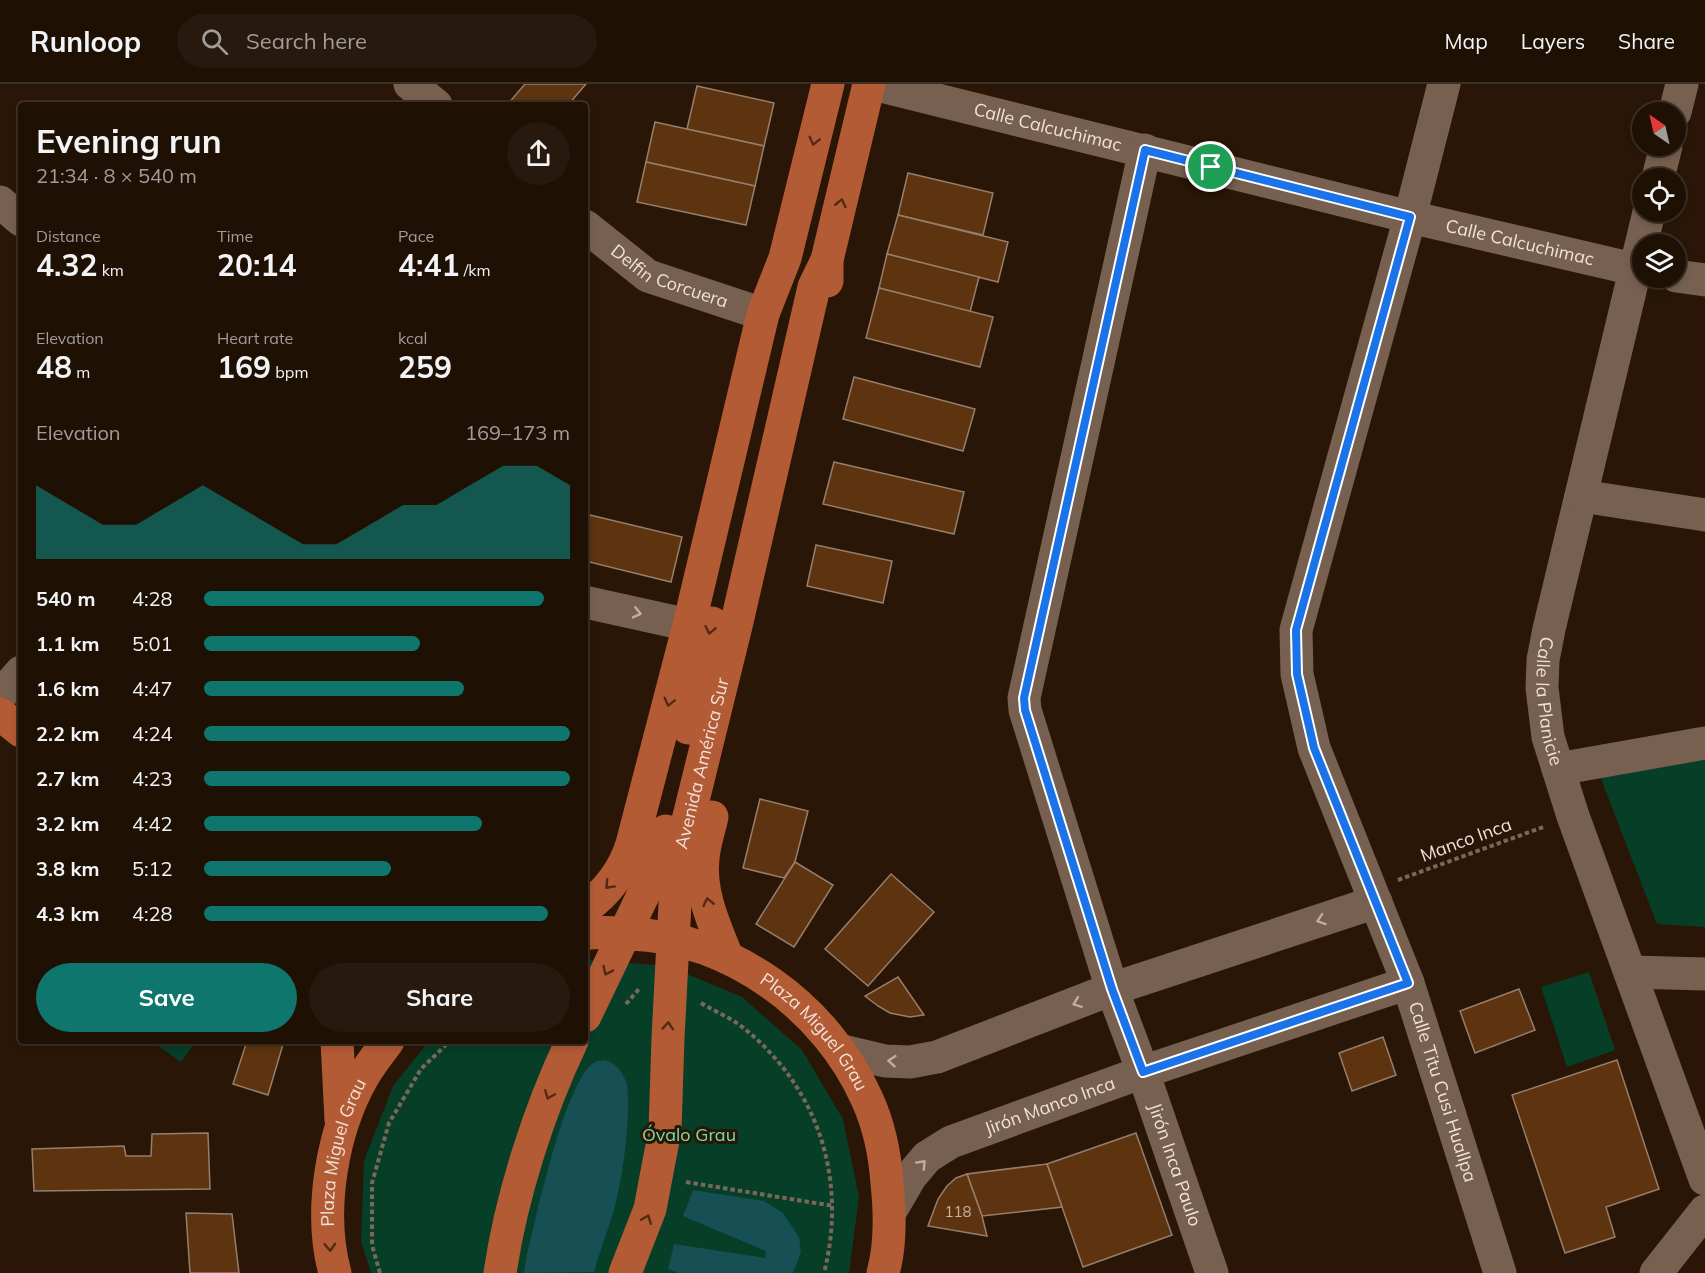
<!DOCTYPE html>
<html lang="en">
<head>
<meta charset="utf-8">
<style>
  body { margin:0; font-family:Mulish,sans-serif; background:#27190e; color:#f1f3f6; height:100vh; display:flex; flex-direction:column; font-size:22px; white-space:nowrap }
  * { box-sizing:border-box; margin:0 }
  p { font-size:20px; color:#a19d9a }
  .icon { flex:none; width:33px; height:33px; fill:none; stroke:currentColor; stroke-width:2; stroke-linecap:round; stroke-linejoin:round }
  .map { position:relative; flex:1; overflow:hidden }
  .sheet { position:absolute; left:18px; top:18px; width:570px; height:942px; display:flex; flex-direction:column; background:#1f1004; border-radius:6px; box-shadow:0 3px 9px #0003,0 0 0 2px #3c3026 }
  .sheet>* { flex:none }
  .needle { width:39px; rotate:326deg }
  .fabs { position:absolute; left:1632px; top:18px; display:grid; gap:12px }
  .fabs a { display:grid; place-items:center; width:54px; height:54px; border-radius:50%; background:#1f1004; box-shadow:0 3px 9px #0003,0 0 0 2px #3c3026; font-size:30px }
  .pin { position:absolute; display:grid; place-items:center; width:51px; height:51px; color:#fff; margin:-26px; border:3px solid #fff; border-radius:50%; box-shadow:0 2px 6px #0007 }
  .round { display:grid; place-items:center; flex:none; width:63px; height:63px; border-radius:32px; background:#27190e }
  .summary { display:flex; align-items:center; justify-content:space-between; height:102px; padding:0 18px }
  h1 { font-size:33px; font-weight:700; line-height:45px }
  .figures { display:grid; grid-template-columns:repeat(3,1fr); gap:9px; height:102px; padding:6px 18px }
  .figures div { display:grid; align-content:center }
  .figures b { font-size:30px; font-weight:700 }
  .figures small { font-size:16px; font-weight:400 }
  .figures p { font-size:16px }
  .chart { height:168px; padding:12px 18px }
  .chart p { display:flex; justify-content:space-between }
  .chart svg { width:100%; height:108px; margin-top:6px; fill:#0f766e; opacity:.7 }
  .button { display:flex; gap:12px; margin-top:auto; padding:12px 18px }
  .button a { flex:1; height:69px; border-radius:36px; background:#0f766e; color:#fff; font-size:24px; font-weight:700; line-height:69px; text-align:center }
  .button a+a { background:#27190e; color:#f1f3f6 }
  ul { padding:0 18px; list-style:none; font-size:20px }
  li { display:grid; grid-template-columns:96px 72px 1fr; align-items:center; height:45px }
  li i { height:15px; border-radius:8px; background:#0f766e }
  header { display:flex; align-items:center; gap:36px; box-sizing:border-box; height:84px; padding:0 30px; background:#1f1004; border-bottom:2px solid #3c3026 }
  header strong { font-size:28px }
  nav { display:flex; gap:33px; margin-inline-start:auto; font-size:21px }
  .search { width:420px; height:54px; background:#27190e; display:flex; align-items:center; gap:15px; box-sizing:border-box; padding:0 21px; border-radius:33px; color:#a19d9a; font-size:22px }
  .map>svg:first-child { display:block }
  .green { fill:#063e27 }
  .water { fill:#164f54 }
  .building { fill:#5d340f; stroke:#977e6c; stroke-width:1.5 }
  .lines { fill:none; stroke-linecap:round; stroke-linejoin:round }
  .path { stroke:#78675a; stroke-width:4; stroke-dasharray:4.5 3; stroke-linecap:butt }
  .minor { stroke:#77604f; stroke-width:33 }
  .major { stroke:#b35b35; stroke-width:33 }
  .oneway { stroke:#522b14 }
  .oneway2 { stroke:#bfada1 }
  .route-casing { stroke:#fff; stroke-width:12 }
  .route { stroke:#1a73e8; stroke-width:8 }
  .labels { text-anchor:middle; stroke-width:6; stroke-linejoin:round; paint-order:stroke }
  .number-label { font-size:15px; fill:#cab6a5 }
  .street-label { font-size:18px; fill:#efe1d7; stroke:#291606 }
  .park-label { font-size:18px; fill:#74dea9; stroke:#291606 }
</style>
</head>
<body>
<header>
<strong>Runloop</strong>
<div class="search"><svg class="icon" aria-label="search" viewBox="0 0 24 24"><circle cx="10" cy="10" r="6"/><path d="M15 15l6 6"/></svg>Search here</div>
<nav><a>Map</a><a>Layers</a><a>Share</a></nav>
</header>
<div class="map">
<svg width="1705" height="1189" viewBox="0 0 1705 1189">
  <rect width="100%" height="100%" fill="#291606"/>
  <g class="green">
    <path d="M1705,655V843L1657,840L1596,682Z"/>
    <path d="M588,876L668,882L742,913L802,966L843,1035L859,1113L849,1189H371L361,1157L364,1077L393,1002L429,957H585V877Z"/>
    <path d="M1589,888L1615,966L1567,983L1541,903Z"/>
    <path d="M151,957H196L181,978Z"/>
  </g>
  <g class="water">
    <path d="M604,976C615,979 622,986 626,998C632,1018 624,1082 619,1104C614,1132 602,1160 594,1188L524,1189L526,1175C535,1139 565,994 595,978C597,977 602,976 604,976Z"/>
    <path d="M693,1106L764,1117L783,1129L799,1153L801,1168L793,1189H679L668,1185L674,1160L765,1174L766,1167L683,1132Z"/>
  </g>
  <g class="building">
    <path d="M525,0H586L568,21H507Z"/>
    <path d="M697,2L774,19L764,62L687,45Z"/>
    <path d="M655,38L764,62L755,102L646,78Z"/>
    <path d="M646,78L755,102L746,141L637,118Z"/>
    <path d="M908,89L993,109L983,151L898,131Z"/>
    <path d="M898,131L1008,158L998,198L887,170Z"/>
    <path d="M887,170L979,193L970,228L879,204Z"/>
    <path d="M879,204L993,233L980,283L866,254Z"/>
    <path d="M854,293L975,325L963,367L843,335Z"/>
    <path d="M834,378L964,408L954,450L823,420Z"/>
    <path d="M590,431L682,453L671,498L585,477V449Z"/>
    <path d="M816,461L892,477L883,519L807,502Z"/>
    <path d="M760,715L808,727L795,778L784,794L743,784Z"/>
    <path d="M795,778L833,801L794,863L756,840Z"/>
    <path d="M891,790L934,828L868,902L825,865Z"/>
    <path d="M898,893L924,931L910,933L890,929L878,922L865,912Z"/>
    <path d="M1519,905L1535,946L1475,969L1460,927Z"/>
    <path d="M1383,953L1396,991L1352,1007L1339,969Z"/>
    <path d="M247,957H284L268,1011L233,1000Z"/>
    <path d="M1617,976L1659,1105L1606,1123L1615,1153L1565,1169L1512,1011Z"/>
    <path d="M208,1049L210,1105L34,1107L32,1065L124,1062L126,1072H151L152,1050Z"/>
    <path d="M1136,1049L1172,1151L1083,1183L1047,1080Z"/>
    <path d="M1047,1080L1062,1123L982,1132L967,1090Z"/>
    <path d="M967,1090L982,1132L987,1152L928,1142L938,1115L947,1102L956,1094Z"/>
    <path d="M186,1129L232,1130L239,1189H190Z"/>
  </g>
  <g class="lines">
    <g class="path">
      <path d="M1398,796L1546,742"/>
      <path d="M701,919C714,927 729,933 741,942C818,1002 848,1095 824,1189"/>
      <path d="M626,920L639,905"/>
      <path d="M686,1098L834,1122"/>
      <path d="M380,1189L372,1161V1099L389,1039L421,985L450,957"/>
    </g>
    <g class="minor">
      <path d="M410,0L436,21"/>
      <path id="s1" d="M873,0L1410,133L1642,187"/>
      <path id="s2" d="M1444,0L1410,133L1296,546L1297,590L1314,664L1408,899L1500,1189"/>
      <path d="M1675,28L1682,0"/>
      <path id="s3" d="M1145,66L1024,614L1025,626L1112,905L1143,988L1212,1189"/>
      <path d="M1658,94L1666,62"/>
      <path d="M0,118L21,136"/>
      <path id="s4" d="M1649,128L1549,545L1543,576L1542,604L1548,653L1573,732L1705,1095"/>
      <path id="s5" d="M585,142L648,192L763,230"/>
      <path d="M1676,192L1705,196"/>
      <path d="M1581,412L1705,431"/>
      <path d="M585,518L689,541"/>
      <path d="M0,612L21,588"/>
      <path d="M1558,685L1705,659"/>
      <path d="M1631,888L1705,890"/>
      <path d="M839,966L885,977L910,978L937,973L1112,905L1376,818"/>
      <path id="s6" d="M890,1128L911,1092L927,1073L951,1058L1143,988L1408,899"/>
      <path d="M1656,1189L1705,1127"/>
    </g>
    <g class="major">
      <path d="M827,197V176L869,0"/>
      <path d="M0,630L21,647"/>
      <path d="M688,644L712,539"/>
      <path d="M712,733C709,746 704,761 703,774C699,809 715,842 727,873"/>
      <path d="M585,824C607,809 624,786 632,760L689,541L763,230L785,174L828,0"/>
      <path id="s7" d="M585,850C600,847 615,849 630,850C732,854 826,923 867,1015C879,1041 885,1071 887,1099C890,1128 891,1161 883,1189"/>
      <path d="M585,932L659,778L666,747"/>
      <path d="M337,957L341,1036"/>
      <path id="s8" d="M335,1189C318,1127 332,1046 364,991C371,979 380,968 388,957"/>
      <path d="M500,1189C511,1113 539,1026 572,957"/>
      <path id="s9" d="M625,1189L650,1125L665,1046L668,954L677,781L736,542L814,203L827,176"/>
    </g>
  </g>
  <defs><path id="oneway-chevron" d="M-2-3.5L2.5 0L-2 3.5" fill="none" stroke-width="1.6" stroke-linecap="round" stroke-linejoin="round" transform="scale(1.5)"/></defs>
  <g class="oneway">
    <use href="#oneway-chevron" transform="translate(814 57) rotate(104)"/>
    <use href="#oneway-chevron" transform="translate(841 119) rotate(-77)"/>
    <use href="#oneway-chevron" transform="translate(710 546) rotate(102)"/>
    <use href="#oneway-chevron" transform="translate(669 618) rotate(104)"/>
    <use href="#oneway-chevron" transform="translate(609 801) rotate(133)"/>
    <use href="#oneway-chevron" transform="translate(708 818) rotate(-103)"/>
    <use href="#oneway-chevron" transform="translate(607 887) rotate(116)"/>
    <use href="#oneway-chevron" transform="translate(668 942) rotate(-86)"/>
    <use href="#oneway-chevron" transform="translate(549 1011) rotate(112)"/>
    <use href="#oneway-chevron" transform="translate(647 1135) rotate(-68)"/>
    <use href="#oneway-chevron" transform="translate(330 1163) rotate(87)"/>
  </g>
  <g class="oneway2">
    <use href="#oneway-chevron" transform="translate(637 529) rotate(13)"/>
    <use href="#oneway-chevron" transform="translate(1321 836) rotate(162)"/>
    <use href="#oneway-chevron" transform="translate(1077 919) rotate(159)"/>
    <use href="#oneway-chevron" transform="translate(892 977) rotate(-175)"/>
    <use href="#oneway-chevron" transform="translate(922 1080) rotate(-47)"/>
  </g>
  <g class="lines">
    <g class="route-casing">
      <path id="route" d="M1145,66L1410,133L1296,546L1297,590L1314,664L1408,899L1143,988L1112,905L1025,626L1024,614Z"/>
    </g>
    <use href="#route" class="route"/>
  </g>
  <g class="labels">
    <g class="number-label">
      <text x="958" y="1133">118</text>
    </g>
    <g class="street-label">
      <text dy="6" stroke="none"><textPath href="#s1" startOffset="180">Calle Calcuchimac</textPath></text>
      <text dy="6" stroke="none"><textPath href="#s1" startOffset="666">Calle Calcuchimac</textPath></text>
      <text dy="6" stroke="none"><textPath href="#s5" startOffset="100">Delfin Corcuera</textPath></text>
      <text dy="6" stroke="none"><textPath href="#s4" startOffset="502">Calle la Planicie</textPath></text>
      <text dy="6" stroke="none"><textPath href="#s9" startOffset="519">Avenida América Sur</textPath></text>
      <text transform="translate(1466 756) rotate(-20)" y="6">Manco Inca</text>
      <text dy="6" stroke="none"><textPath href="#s7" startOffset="262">Plaza Miguel Grau</textPath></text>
      <text dy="6" stroke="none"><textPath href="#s2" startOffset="1053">Calle Titu Cusi Huallpa</textPath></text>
      <text dy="6" stroke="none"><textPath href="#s6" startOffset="200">Jirón Manco Inca</textPath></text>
      <text dy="6" stroke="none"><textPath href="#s8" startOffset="123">Plaza Miguel Grau</textPath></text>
      <text dy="6" stroke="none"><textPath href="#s3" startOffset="1052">Jirón Inca Paulo</textPath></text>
    </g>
    <g class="park-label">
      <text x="689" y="1057">Óvalo Grau</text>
    </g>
  </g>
</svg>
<div class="fabs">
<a><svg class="needle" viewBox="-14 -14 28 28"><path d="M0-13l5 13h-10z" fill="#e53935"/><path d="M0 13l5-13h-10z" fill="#a19d9a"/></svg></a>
<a><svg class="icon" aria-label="locate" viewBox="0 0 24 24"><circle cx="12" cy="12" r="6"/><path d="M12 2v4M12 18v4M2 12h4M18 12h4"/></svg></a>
<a><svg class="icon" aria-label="layers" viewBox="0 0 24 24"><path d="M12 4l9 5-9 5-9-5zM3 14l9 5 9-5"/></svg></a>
</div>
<div class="pin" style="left:1211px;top:83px;background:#1e9e55"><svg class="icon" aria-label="arrive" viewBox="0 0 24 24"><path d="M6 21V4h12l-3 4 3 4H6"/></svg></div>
<section class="sheet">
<div class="summary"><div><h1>Evening run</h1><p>21:34 · 8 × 540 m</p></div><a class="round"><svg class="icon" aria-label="share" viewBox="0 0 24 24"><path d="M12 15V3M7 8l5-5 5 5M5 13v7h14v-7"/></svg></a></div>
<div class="figures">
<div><p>Distance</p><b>4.32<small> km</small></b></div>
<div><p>Time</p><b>20:14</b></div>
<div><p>Pace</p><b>4:41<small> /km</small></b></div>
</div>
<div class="figures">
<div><p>Elevation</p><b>48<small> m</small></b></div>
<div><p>Heart rate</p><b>169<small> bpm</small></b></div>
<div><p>kcal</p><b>259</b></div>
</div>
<div class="chart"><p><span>Elevation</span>169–173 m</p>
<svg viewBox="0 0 160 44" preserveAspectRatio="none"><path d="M0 44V14L10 22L20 30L30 30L40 22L50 14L60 22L70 30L80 38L90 38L100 30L110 22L120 22L130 14L140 6L150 6L160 14V44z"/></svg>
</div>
<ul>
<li><b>540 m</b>4:28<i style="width:93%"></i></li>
<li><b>1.1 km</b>5:01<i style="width:59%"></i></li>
<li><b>1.6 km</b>4:47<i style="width:71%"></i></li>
<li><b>2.2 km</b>4:24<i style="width:100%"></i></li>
<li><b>2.7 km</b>4:23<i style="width:100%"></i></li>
<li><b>3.2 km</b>4:42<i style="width:76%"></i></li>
<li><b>3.8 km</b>5:12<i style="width:51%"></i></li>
<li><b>4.3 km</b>4:28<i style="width:94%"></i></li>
</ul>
<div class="button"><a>Save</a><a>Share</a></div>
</section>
</div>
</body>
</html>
